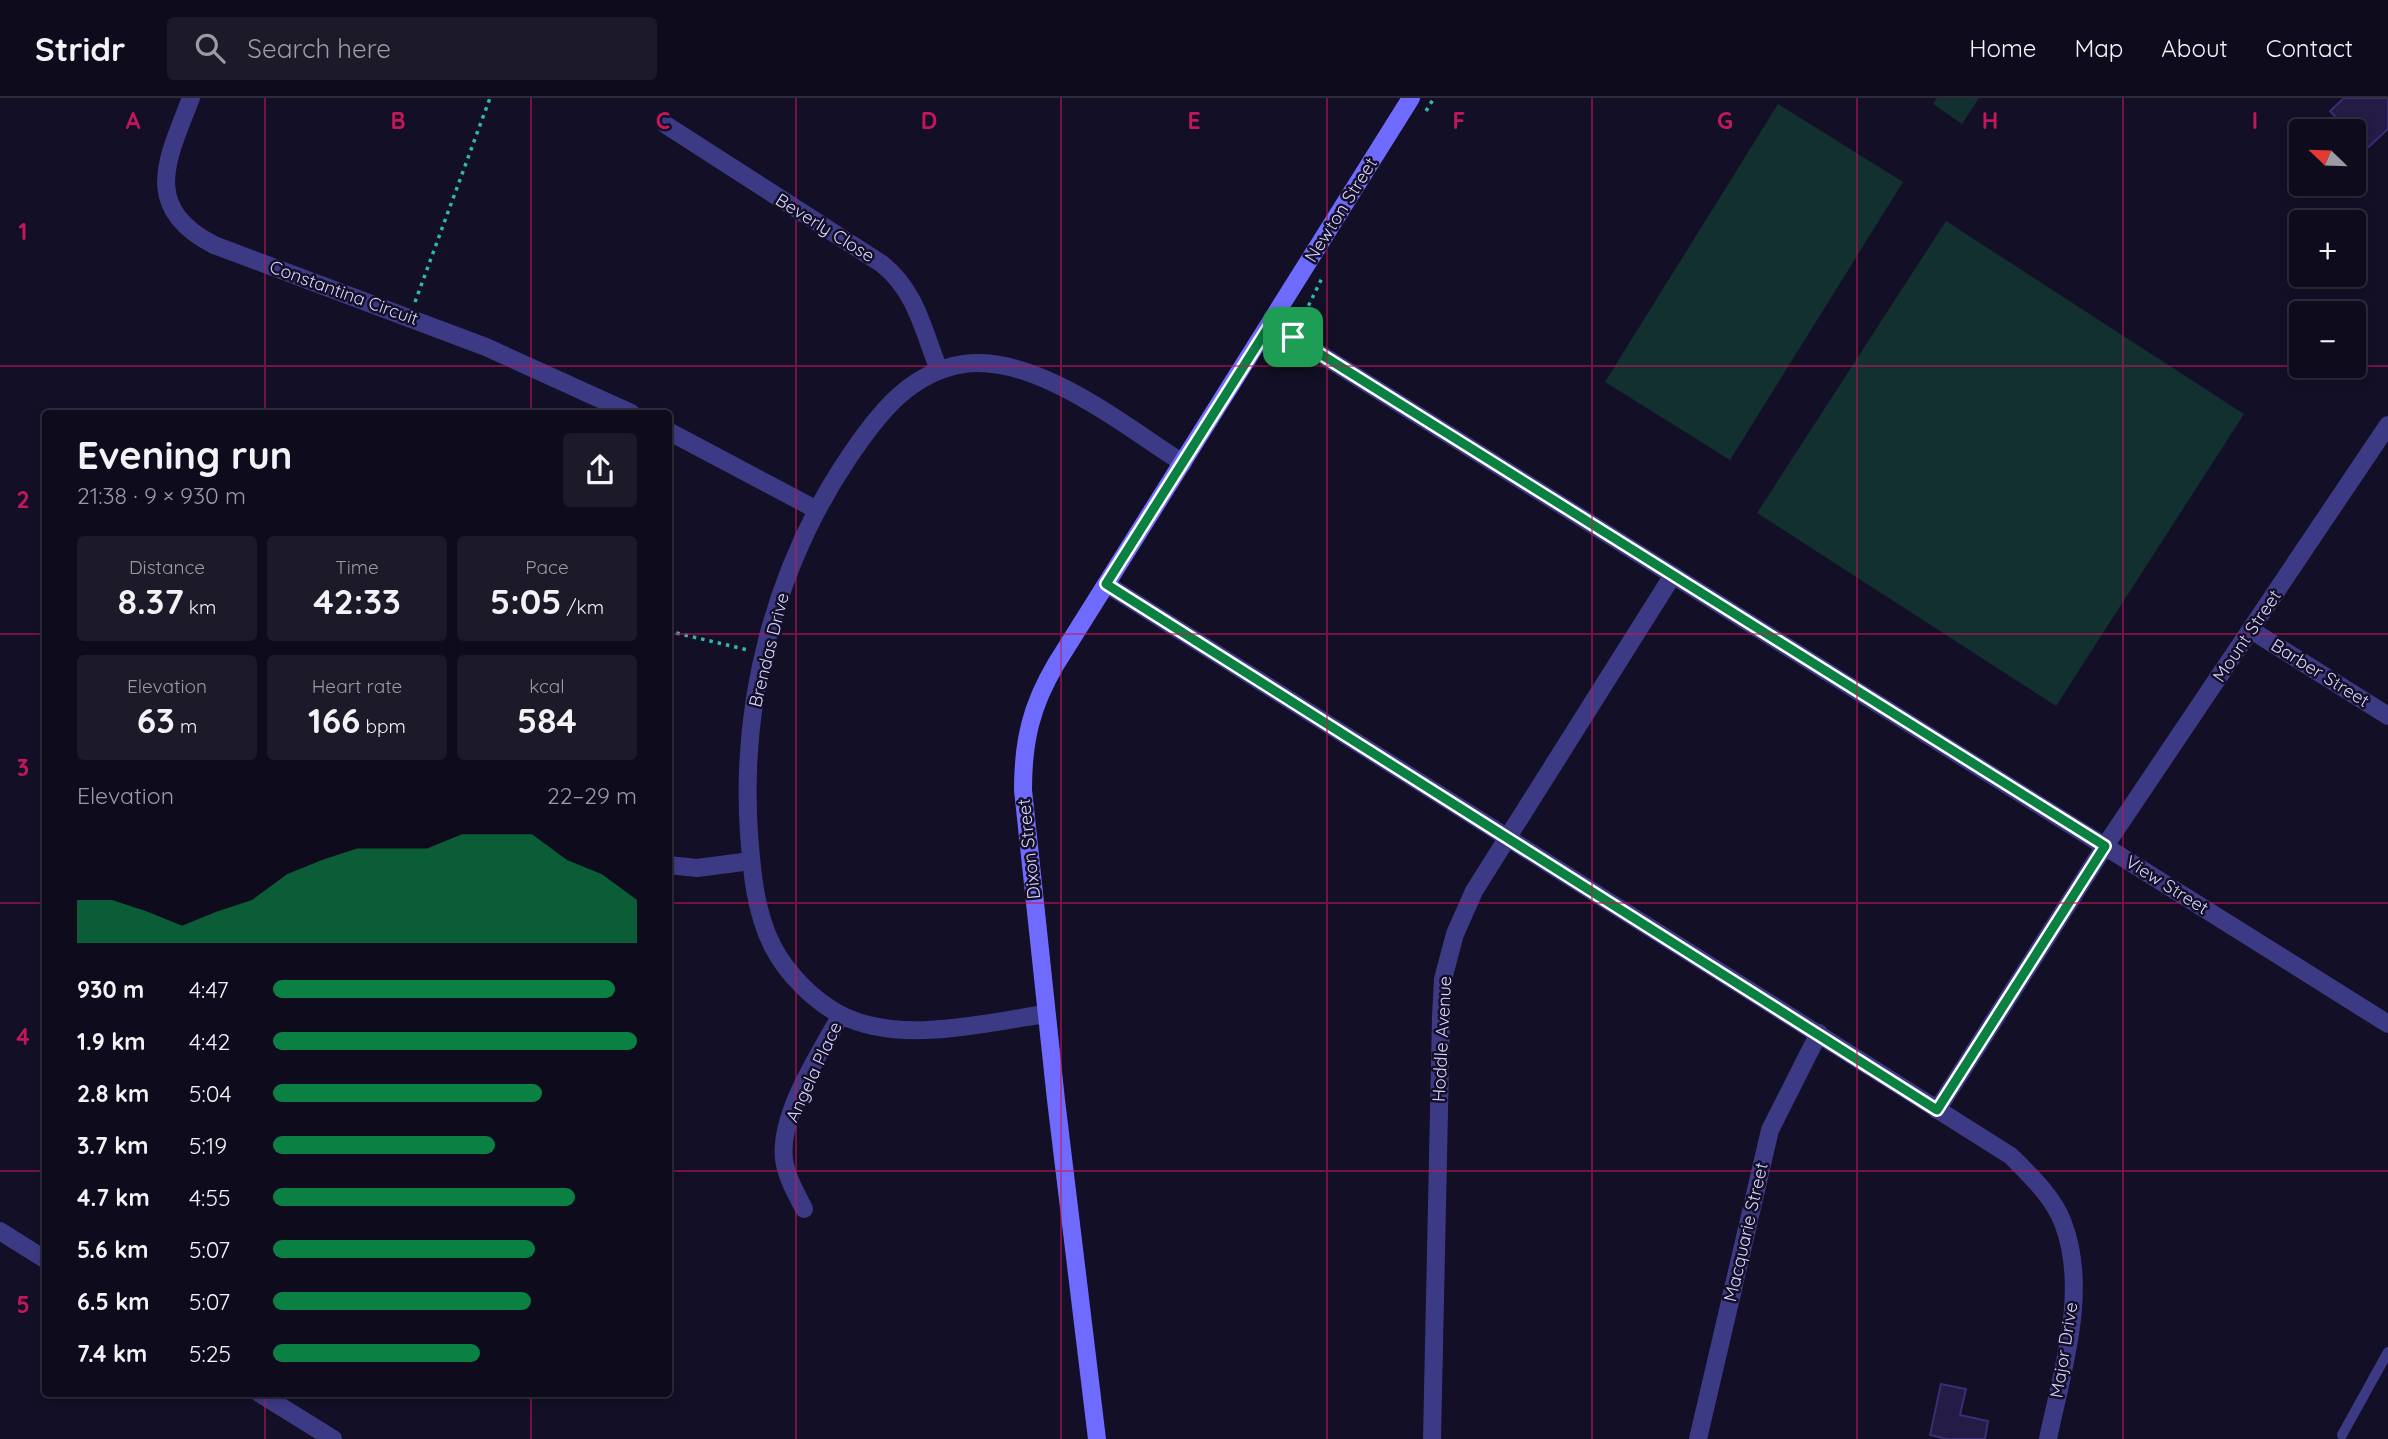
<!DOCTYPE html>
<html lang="en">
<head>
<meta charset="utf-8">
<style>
  body { margin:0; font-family:Quicksand,sans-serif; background:#1c1929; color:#f1f3f6; height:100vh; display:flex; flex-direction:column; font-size:26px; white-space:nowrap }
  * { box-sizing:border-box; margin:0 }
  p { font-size:23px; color:#9b9ba3 }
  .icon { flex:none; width:38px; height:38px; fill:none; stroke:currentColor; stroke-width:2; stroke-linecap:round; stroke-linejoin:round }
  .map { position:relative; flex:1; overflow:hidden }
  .side { position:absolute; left:42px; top:312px; width:630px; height:987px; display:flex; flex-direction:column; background:#0e0b1c; border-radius:7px; box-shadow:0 4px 10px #0003,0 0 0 2px #2e2b3b }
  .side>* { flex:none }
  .needle { width:46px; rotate:293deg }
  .buttons { position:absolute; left:2289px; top:21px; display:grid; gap:14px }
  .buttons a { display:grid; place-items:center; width:77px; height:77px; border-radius:7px; background:#0e0b1c; box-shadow:0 4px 10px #0003,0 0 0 2px #2e2b3b; font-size:35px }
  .pin { position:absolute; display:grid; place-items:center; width:60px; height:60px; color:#fff; margin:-30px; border-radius:14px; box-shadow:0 4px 10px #0006 }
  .round { display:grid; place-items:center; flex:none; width:74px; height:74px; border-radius:7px; background:#1c1929 }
  .headline { display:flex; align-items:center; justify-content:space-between; height:119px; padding:0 35px }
  h1 { font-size:38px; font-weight:800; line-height:52px }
  .stats { display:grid; grid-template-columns:repeat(3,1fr); gap:10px; height:119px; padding:7px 35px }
  .stats div { display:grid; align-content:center; border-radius:7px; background:#1c1929; text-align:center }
  .stats b { font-size:35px; font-weight:800 }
  .stats small { font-size:19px; font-weight:400 }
  .stats p { font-size:19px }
  .chart { height:196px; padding:14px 35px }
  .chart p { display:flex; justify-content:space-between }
  .chart svg { width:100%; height:126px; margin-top:7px; fill:#0b8043; opacity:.7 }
  ul { padding:0 35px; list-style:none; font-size:23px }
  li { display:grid; grid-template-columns:112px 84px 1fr; align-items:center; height:52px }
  li i { height:18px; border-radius:9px; background:#0b8043 }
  header { display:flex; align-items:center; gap:42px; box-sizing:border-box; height:98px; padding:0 35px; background:#0e0b1c; border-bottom:2px solid #2e2b3b }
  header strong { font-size:33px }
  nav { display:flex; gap:38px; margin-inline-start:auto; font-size:24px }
  .search { width:490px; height:63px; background:#1c1929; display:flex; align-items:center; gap:18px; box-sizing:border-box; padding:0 24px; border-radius:7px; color:#9b9ba3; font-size:26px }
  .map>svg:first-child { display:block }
  .green { fill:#12302f }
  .building { fill:#241b47; stroke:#3b2d73; stroke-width:2 }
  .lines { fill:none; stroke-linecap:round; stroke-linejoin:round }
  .path { stroke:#2fb8b0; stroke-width:3.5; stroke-dasharray:3.5 5; stroke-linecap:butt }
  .lane { stroke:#3d3a85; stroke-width:10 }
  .street { stroke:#3d3a85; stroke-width:18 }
  .secondary { stroke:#6f6bff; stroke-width:18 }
  .route-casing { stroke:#fff; stroke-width:14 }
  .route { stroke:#0b8043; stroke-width:9 }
  .grid { fill:none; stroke:#c2185b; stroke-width:2; stroke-opacity:0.55 }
  .labels { text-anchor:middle; stroke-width:5; stroke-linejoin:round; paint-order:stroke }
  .street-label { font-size:18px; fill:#d9d4ff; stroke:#130f26 }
  .grid-label { font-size:23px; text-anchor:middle; font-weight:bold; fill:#c2185b; stroke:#130f26; stroke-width:5; stroke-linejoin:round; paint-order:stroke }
</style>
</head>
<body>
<header>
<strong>Stridr</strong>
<div class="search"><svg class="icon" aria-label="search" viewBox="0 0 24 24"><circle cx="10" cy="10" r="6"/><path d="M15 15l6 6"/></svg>Search here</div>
<nav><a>Home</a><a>Map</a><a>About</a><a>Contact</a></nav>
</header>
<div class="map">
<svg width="2388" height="1341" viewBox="0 0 2388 1341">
  <rect width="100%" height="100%" fill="#130f26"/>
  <g class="green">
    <path d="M1937,0H1979L1962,26L1933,6Z"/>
    <path d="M1778,6L1903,84L1730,362L1605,284Z"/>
    <path d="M1946,123L2244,316L2056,608L1757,415Z"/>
  </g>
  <g class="building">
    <path d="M2344,0H2388V31L2361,56L2354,48V33H2348L2330,13Z"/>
    <path d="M1941,1286L1966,1291L1960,1317L1988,1323L1985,1341H1947L1930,1337Z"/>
  </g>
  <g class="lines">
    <g class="path">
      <path d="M1426,13L1434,0"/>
      <path d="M415,204L490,0"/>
      <path d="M1301,223L1322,180"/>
      <path d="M668,533L748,552"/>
    </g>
    <path class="lane" d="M2342,1337L2388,1254"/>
    <g class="street">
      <path d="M191,0C168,60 140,109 214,147L486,249L631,315"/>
      <path d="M666,27L882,166C916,193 923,232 939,272"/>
      <path d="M1271,225L2388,926"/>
      <path d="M668,333L817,412"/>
      <path d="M1106,486L2011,1058C2031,1078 2053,1099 2063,1125C2089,1193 2062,1273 2048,1341"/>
      <path d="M2251,532L2388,618"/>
      <path d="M668,767L697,770L751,763"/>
      <path d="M1046,916C983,925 901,947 841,917C814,903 787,876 773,849C755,814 752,774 749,736C740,603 775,469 849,359C878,316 910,274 964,266C1037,256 1124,328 1183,365"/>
      <path d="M1937,1012L2105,748L2388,327"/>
      <path d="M804,1111C796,1095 786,1078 784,1061C779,1016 820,955 841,917"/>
      <path d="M0,1133L46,1162"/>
      <path d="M259,1295L333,1341"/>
      <path d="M1432,1341L1441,919L1443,881L1455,836L1474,793L1673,477"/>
      <path d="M1698,1341L1770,1032L1819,935"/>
    </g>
    <path class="secondary" d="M1097,1341L1056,1002L1023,692C1023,643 1031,608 1056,566L1411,0"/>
  </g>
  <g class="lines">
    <g class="route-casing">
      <path id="route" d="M1271,225L2105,748L1937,1012L1106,486Z"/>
    </g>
    <use href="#route" class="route"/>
  </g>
  <path class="grid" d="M265,0V315M531,0V315M796,0V1341M1061,0V1341M1327,0V1341M1592,0V1341M1857,0V1341M2123,0V1341M0,268H2388M0,536H46M668,536H2388M0,805H46M668,805H2388M0,1073H46M668,1073H2388M265,1295V1341M531,1295V1341"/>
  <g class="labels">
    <g class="street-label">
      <text transform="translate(1341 112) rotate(-58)" y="6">Newton Street</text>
      <text transform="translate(825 130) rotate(32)" y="6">Beverly Close</text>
      <text transform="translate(344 195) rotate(20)" y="6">Constantina Circuit</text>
      <text transform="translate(2247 538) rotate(-56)" y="6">Mount Street</text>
      <text transform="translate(769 552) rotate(-76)" y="6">Brendas Drive</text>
      <text transform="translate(2320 575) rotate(32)" y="6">Barber Street</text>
      <text transform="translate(1029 751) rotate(-96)" y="6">Dixon Street</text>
      <text transform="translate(2167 787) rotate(32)" y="6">View Street</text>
      <text transform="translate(1442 941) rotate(-87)" y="6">Hoddle Avenue</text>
      <text transform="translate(814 974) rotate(-65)" y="6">Angela Place</text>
      <text transform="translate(1746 1134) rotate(-77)" y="6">Macquarie Street</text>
      <text transform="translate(2064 1252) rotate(-81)" y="6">Major Drive</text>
    </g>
  </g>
  <g class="grid-label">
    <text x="133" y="31">A</text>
    <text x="398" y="31">B</text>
    <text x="663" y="31">C</text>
    <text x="929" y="31">D</text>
    <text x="1194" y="31">E</text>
    <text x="1459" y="31">F</text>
    <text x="1725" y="31">G</text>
    <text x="1990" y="31">H</text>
    <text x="2255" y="31">I</text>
    <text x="23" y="142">1</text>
    <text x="23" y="410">2</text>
    <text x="23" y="678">3</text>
    <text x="23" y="947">4</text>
    <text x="23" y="1215">5</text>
  </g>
</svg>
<div class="buttons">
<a><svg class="needle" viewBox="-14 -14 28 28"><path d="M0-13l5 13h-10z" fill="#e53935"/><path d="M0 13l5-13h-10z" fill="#9b9ba3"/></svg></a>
<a>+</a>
<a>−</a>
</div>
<div class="pin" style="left:1293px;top:239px;background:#1e9e55"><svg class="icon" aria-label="arrive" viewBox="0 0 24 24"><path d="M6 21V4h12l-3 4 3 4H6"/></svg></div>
<section class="side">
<div class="headline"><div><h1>Evening run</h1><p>21:38 · 9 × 930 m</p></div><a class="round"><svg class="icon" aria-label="share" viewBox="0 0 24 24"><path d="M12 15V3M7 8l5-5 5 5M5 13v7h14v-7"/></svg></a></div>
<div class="stats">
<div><p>Distance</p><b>8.37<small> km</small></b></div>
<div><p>Time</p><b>42:33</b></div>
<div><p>Pace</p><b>5:05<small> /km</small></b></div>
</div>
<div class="stats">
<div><p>Elevation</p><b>63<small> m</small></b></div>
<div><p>Heart rate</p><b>166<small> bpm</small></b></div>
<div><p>kcal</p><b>584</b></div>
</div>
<div class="chart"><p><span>Elevation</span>22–29 m</p>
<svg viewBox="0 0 160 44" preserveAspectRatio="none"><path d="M0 44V29L10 29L20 33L30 38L40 33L50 29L60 20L70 15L80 11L90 11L100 11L110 6L120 6L130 6L140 15L150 20L160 29V44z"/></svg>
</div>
<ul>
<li><b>930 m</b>4:47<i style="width:94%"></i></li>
<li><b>1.9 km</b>4:42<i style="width:100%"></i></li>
<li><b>2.8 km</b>5:04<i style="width:74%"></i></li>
<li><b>3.7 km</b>5:19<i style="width:61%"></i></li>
<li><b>4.7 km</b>4:55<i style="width:83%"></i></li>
<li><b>5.6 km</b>5:07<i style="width:72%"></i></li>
<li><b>6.5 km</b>5:07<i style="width:71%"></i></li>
<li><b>7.4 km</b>5:25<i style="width:57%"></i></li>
</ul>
</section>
</div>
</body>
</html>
